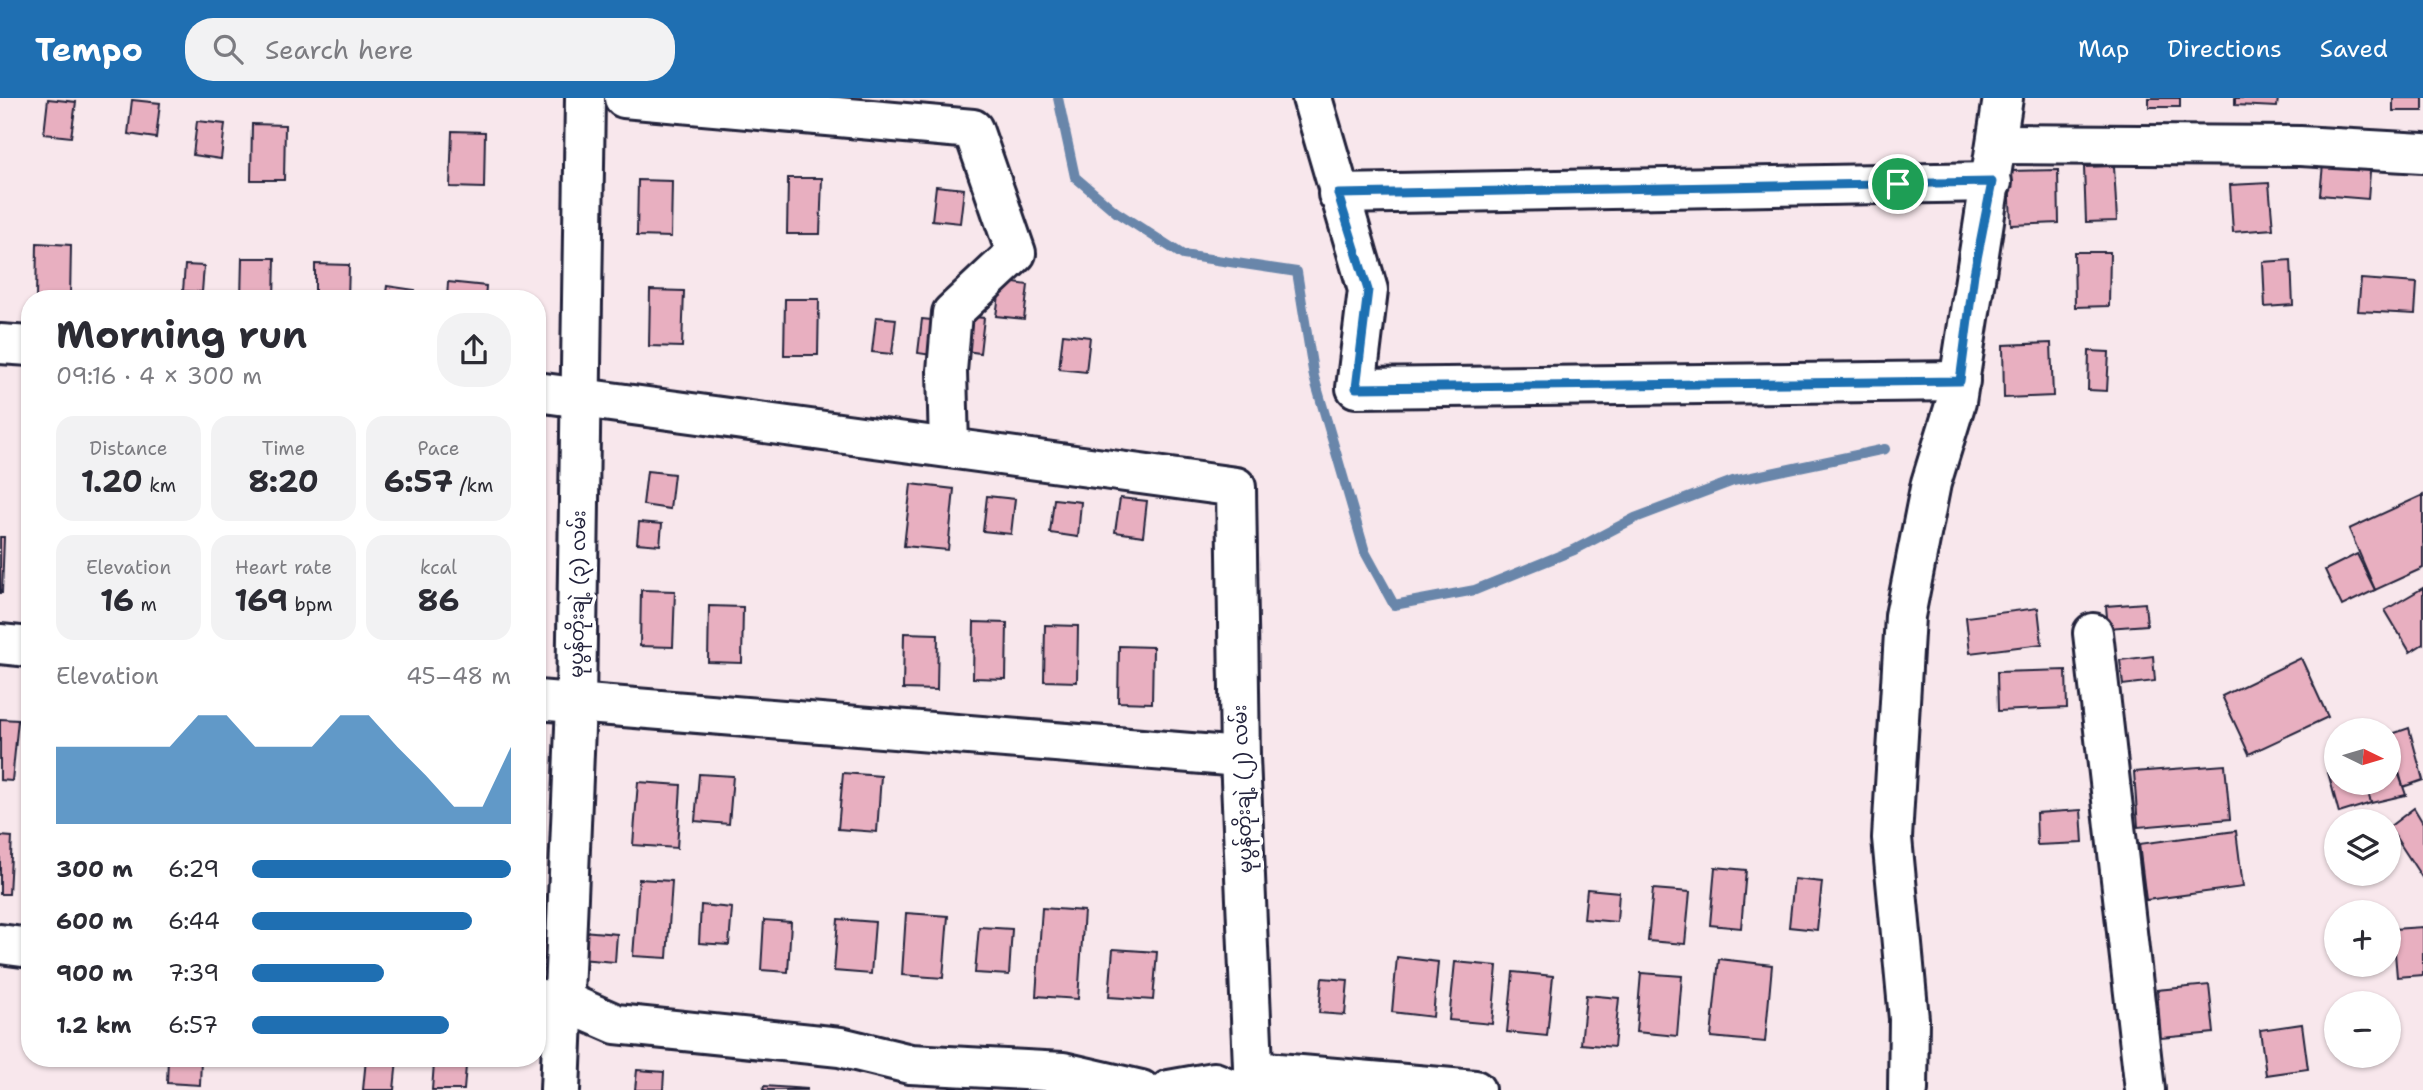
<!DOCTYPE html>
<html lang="en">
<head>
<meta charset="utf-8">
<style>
  body { margin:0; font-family:"Shantell Sans","Noto Sans Myanmar",sans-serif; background:#f2f2f3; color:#2b2b33; height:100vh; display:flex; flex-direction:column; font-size:26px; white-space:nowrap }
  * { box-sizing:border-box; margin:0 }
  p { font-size:23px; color:#7c7c81 }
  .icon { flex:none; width:38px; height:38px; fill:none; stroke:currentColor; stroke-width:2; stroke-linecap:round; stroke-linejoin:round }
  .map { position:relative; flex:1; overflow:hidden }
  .side { position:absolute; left:21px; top:192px; width:525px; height:777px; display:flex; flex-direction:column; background:#fff; border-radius:28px; box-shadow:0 2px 5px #0004 }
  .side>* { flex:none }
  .needle { width:46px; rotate:95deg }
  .fabs { position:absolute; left:2324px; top:620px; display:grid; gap:14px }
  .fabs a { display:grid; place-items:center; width:77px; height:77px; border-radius:50%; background:#fff; box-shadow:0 2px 5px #0004; font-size:35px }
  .pin { position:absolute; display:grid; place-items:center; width:60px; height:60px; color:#fff; margin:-30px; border:4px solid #fff; border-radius:50%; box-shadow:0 2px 7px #0007 }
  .round { display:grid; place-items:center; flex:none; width:74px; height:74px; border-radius:28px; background:#f2f2f3 }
  .overview { display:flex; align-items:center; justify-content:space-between; height:119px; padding:0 35px }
  h1 { font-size:38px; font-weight:700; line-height:52px }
  .stats { display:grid; grid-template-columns:repeat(3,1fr); gap:10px; height:119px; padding:7px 35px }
  .stats div { display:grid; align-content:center; border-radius:18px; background:#f2f2f3; text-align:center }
  .stats b { font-size:30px; font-weight:700 }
  .stats small { font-size:19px; font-weight:400 }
  .stats p { font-size:19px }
  .chart { height:196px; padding:14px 35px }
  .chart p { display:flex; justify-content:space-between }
  .chart svg { width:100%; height:126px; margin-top:7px; fill:#1f6fb2; opacity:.7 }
  ul { padding:0 35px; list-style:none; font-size:23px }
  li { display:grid; grid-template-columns:112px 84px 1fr; align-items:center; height:52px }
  li i { height:18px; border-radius:9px; background:#1f6fb2 }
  header { display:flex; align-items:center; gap:42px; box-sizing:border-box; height:98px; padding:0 35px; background:#1f6fb2; color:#fff }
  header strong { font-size:33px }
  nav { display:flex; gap:38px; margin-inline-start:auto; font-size:24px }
  .search { width:490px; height:63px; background:#f2f2f3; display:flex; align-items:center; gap:18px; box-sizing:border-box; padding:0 24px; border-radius:28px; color:#7c7c81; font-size:26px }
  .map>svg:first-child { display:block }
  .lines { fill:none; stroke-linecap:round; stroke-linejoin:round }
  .stream { stroke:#6986aa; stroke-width:10 }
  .building { fill:#e8afc0; stroke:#22223b; stroke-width:2 }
  .minor-casing { stroke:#22223b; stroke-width:44 }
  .minor { stroke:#fff; stroke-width:38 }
  .route-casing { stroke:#fff; stroke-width:14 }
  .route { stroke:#1f6fb2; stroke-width:9 }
  .labels { text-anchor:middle; stroke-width:7; stroke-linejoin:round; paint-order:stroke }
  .street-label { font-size:19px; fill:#22223b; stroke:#fff }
</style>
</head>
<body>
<header>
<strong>Tempo</strong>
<div class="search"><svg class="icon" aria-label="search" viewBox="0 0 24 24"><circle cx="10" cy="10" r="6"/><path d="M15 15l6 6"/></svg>Search here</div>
<nav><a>Map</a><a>Directions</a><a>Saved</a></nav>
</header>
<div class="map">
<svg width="2423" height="992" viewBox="0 0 2423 992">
  <rect width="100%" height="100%" fill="#f8e7ec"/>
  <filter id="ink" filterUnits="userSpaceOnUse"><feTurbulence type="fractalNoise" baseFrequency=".0143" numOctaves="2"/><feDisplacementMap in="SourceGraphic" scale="14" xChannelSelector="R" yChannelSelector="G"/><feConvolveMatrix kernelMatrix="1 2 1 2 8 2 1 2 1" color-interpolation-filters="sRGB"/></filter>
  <g filter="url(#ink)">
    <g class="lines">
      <path class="stream" d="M1058,0L1075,79L1116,114L1183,157L1297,174L1314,279L1365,454L1394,507L1475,492L1574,452L1635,420L1733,383L1885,351"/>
    </g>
    <g class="building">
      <rect x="2149" y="0" width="31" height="9"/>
      <path d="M2235,0H2278L2277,9L2235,7Z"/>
      <rect x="2393" y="0" width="30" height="13"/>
      <path d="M48,1L76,4L71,39L44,36Z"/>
      <path d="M132,2L160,5L156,40L128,36Z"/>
      <path d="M197,23L225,26L221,61L193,57Z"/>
      <path d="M252,26L285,27L284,82H251Z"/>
      <path d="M452,33L485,34L484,90L450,89Z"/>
      <path d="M2324,56L2371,60L2368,101L2320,97Z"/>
      <path d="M2114,68L2117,123L2086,124L2084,69Z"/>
      <path d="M2058,72L2059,125L2011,127L2009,73Z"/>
      <path d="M788,80H822L820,136H787Z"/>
      <path d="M638,82L672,83L671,139L637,138Z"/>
      <path d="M2269,85L2273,131L2233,134L2230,87Z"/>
      <path d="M936,88L964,91L960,125L932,122Z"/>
      <path d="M37,145L71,147L70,201H36Z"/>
      <path d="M2074,154H2110L2109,208L2075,209Z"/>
      <path d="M242,160H275L274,201H241Z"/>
      <path d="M2291,162L2293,207L2265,209L2263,164Z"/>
      <path d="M315,166L349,167L348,201H315Z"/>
      <path d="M185,167L204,168L202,194L183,193Z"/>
      <path d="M2361,181L2417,185L2415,216L2358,213Z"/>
      <path d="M1001,183L1028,187L1024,221L996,218Z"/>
      <path d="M448,184L486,188L485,201H447Z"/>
      <path d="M387,188L415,192L414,201H385Z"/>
      <path d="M650,192L684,193L682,249L649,248Z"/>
      <path d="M785,201H819L818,257H784Z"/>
      <path d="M956,217L984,220L980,255L952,251Z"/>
      <path d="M876,219L896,221L892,256L872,254Z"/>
      <path d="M922,221L950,224L945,259L918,255Z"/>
      <path d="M1063,236L1090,239L1086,274L1059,271Z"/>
      <path d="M2051,245L2053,298L2004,300L2003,247Z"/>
      <path d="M2089,253L2109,254L2107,293L2088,292Z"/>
      <path d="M647,373L674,376L670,411L643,407Z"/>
      <path d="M911,386L954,391L948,452L904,448Z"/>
      <path d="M2423,397V470L2375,492L2349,431Z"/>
      <path d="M987,398L1015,401L1011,436L983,433Z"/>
      <path d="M1120,400L1147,403L1143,438L1115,434Z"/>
      <path d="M1054,401L1081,404L1078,439L1050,435Z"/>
      <path d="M639,424L662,426L660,447L637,445Z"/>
      <path d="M0,439H4L2,495H0Z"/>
      <path d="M2357,456L2375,492L2342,508L2325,472Z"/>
      <path d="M2423,490V546L2410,554L2385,512Z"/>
      <path d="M641,492L675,493L673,549L640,548Z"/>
      <path d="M2145,505L2147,527L2108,530L2106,508Z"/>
      <path d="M709,508L743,509L742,565L708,564Z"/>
      <path d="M2038,510L2042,546L1970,555L1966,519Z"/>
      <path d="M974,524L1007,525L1006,581L973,580Z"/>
      <path d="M1045,527L1078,528L1077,584L1044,583Z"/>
      <path d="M904,535L938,536L937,592L903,591Z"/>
      <path d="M1119,548L1153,549L1152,605L1118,604Z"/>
      <path d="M2153,558L2155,583L2123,587L2120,562Z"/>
      <path d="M2301,560L2328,619L2249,656L2222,598Z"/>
      <path d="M2066,572L2067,610L1998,613L1997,574Z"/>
      <path d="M0,621L18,622L12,683L0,682Z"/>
      <path d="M2409,630L2423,682L2403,689L2389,637Z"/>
      <path d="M2391,654L2406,697L2371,705L2365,684H2389V655Z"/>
      <path d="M2336,664V684H2365L2371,705L2339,715L2326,667Z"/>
      <path d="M2225,667L2230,721L2138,729L2134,674Z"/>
      <path d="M843,675L881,678L877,734L838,731Z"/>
      <path d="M699,676L733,678L729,726L695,723Z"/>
      <path d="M638,684L681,687L677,750L633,747Z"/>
      <path d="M2414,710L2423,725V781L2389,729Z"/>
      <path d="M2081,712L2083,745L2037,747L2036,715Z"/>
      <path d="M2236,733L2243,789L2146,802L2139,746Z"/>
      <path d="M0,738L12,739L9,796H0Z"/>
      <path d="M1715,769L1746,772L1741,830L1710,827Z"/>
      <path d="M639,781L672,783L667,860L633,858Z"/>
      <path d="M1794,781L1822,784L1817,832L1789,829Z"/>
      <path d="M1587,791L1619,794L1617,824L1584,821Z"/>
      <path d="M1653,791L1690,794L1685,846L1648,843Z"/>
      <path d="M701,807L732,810L729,847L699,845Z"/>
      <path d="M1042,810L1084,813L1078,901L1036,898Z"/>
      <path d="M906,815L948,818L943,880L902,877Z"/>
      <path d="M838,821L875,824L871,876L834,873Z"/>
      <path d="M764,822L791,824L788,874L761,872Z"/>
      <path d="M979,829L1012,831L1009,877L975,875Z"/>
      <path d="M2423,829V877L2397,879L2393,831Z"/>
      <path d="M582,833L617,836L615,864L580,861Z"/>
      <path d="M537,834L555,836L553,862L537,860Z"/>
      <path d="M1113,851L1157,854L1153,902L1109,899Z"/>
      <path d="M1397,859L1438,864L1433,919L1392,914Z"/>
      <path d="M1719,861L1772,867L1765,944L1711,939Z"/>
      <path d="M1455,864L1497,868L1492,926L1449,922Z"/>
      <path d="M1513,874L1553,878L1547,938L1507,934Z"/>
      <path d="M1641,875L1682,878L1677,938L1636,934Z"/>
      <path d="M1322,880L1348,882L1345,917L1319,915Z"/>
      <path d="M2209,887L2214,935L2161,940L2157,892Z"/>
      <path d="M1586,897L1619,900L1614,949L1581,946Z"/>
      <path d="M2302,926L2308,971L2266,977L2260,932Z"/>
      <path d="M168,961H201L200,987L167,985Z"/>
      <path d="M366,961H397L394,992H363Z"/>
      <path d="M434,965L466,968L464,992H432Z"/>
      <path d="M637,972L664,974L663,992H635Z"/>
      <path d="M764,988L807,991V992H763Z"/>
    </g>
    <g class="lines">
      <g class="minor-casing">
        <g id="minor">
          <path d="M624,0L973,31L1016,155L952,215L947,273L949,349"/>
          <path d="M1312,0L1368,192L1356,290L1960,283"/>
          <path d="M1997,46L2300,48L2423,55"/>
          <path d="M1338,96L1992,84"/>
          <path d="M0,246L30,248"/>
          <path d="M537,294L1236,389L1240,659L1254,992"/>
          <path d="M2093,535L2145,992"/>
          <path d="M0,546L30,549"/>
          <path d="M537,602L1240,659"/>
          <path d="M0,846L30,850"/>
          <path d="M541,901L563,903L616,926L840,949L910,966L1063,974L1141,992"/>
          <path d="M1254,973L1475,992"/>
          <path d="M560,992L576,606L585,0"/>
          <path d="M1169,992L1214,984L1234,992"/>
          <path d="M1908,992L1909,921L1892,740L1905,518L1931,385L1956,304L2003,0"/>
        </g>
      </g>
      <use href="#minor" class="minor"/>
    </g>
  </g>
  <g class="lines" filter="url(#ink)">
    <g class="route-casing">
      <path id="route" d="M1992,84L1974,176L1960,283L1356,290L1368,192L1338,96Z"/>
    </g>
    <use href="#route" class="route"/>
  </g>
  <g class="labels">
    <g class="street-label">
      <text transform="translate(577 496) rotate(-89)" y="7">မုပွန်တိုးချဲ့ (၃) လမ်း</text>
      <text transform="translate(1242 691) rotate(-92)" y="7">မုပွန်တိုးချဲ့ (၂) လမ်း</text>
    </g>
  </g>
</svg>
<div class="fabs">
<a><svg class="needle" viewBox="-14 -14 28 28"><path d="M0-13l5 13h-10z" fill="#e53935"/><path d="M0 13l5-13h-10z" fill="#7c7c81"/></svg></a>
<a><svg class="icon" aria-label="layers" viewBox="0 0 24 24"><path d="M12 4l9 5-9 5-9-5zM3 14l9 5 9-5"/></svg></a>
<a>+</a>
<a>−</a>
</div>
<div class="pin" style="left:1898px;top:86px;background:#1e9e55"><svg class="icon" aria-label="arrive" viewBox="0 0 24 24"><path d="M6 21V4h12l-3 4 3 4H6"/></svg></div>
<section class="side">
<div class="overview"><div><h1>Morning run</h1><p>09:16 · 4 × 300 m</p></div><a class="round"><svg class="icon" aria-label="share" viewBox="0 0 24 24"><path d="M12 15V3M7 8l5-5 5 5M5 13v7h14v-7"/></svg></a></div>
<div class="stats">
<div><p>Distance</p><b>1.20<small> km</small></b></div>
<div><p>Time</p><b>8:20</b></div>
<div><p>Pace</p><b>6:57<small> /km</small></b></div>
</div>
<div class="stats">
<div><p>Elevation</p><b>16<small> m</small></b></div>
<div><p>Heart rate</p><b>169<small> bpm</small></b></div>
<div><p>kcal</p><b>86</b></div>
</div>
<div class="chart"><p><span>Elevation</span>45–48 m</p>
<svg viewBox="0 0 160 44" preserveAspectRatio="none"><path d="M0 44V17L10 17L20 17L30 17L40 17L50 6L60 6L70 17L80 17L90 17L100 6L110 6L120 17L130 27L140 38L150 38L160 17V44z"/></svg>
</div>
<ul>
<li><b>300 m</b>6:29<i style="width:100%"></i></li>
<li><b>600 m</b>6:44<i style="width:85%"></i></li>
<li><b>900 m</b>7:39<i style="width:51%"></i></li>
<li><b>1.2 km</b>6:57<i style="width:76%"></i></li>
</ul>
</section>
</div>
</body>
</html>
